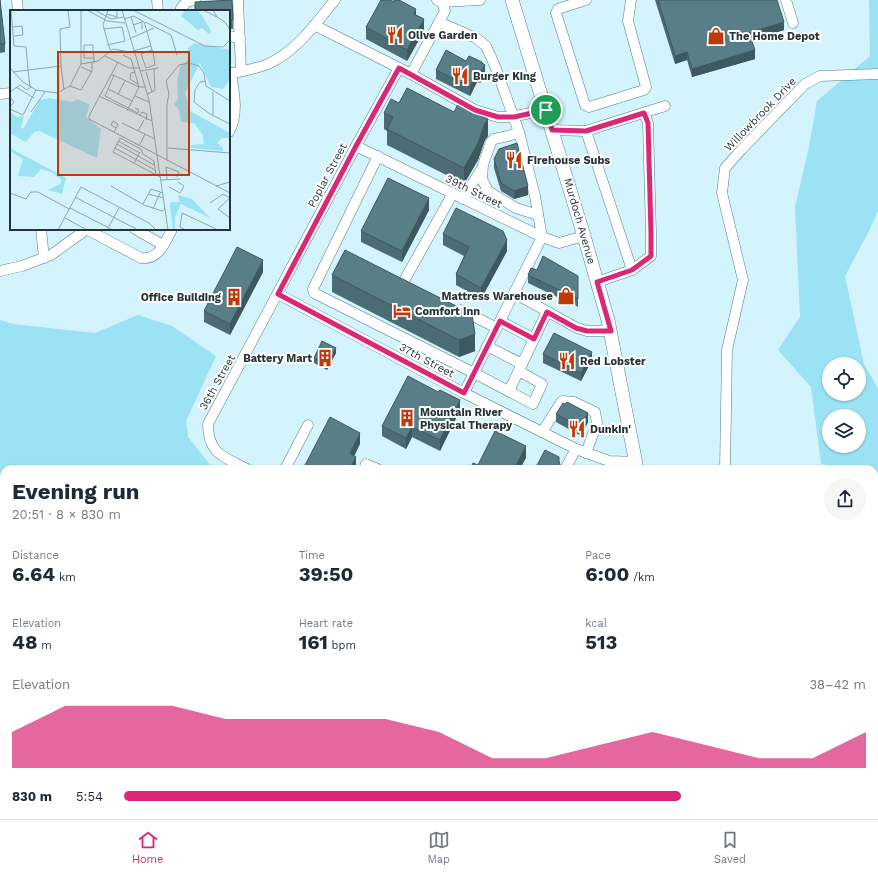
<!DOCTYPE html>
<html lang="en">
<head>
<meta charset="utf-8">
<style>
  body { margin:0; font-family:"Work Sans",sans-serif; background:#f6f6f7; color:#1f2937; height:100vh; display:flex; flex-direction:column; font-size:15px; white-space:nowrap }
  * { box-sizing:border-box; margin:0 }
  p { font-size:13px; color:#747a83 }
  .icon { flex:none; width:22px; height:22px; fill:none; stroke:currentColor; stroke-width:2; stroke-linecap:round; stroke-linejoin:round }
  .map { position:relative; flex:1; overflow:hidden }
  .panel { position:absolute; left:0px; top:465px; width:878px; height:354px; display:flex; flex-direction:column; background:#fff; border-radius:12px 12px 0 0; box-shadow:0 1px 3px #0004 }
  .panel>* { flex:none }
  .controls { position:absolute; left:822px; top:357px; display:grid; gap:8px }
  .controls a { display:grid; place-items:center; width:44px; height:44px; border-radius:50%; background:#fff; box-shadow:0 1px 3px #0004; font-size:20px }
  .pin { position:absolute; display:grid; place-items:center; width:34px; height:34px; color:#fff; margin:-17px; border:2px solid #fff; border-radius:50%; box-shadow:0 1px 4px #0007 }
  .round { display:grid; place-items:center; flex:none; width:42px; height:42px; border-radius:21px; background:#f6f6f7 }
  .overview { display:flex; align-items:center; justify-content:space-between; height:68px; padding:0 12px }
  h1 { font-size:22px; font-weight:700; line-height:30px }
  .figures { display:grid; grid-template-columns:repeat(3,1fr); gap:6px; height:68px; padding:4px 12px }
  .figures div { display:grid; align-content:center }
  .figures b { font-size:20px; font-weight:700 }
  .figures small { font-size:11px; font-weight:400 }
  .figures p { font-size:11px }
  .chart { height:112px; padding:8px 12px }
  .chart p { display:flex; justify-content:space-between }
  .chart svg { width:100%; height:72px; margin-top:4px; fill:#db2777; opacity:.7 }
  ul { padding:0 12px; list-style:none; font-size:13px }
  li { display:grid; grid-template-columns:64px 48px 1fr; align-items:center; height:30px }
  li i { height:10px; border-radius:5px; background:#db2777 }
  .tabs { display:flex; justify-content:space-around; align-items:center; height:56px; border-top:1px solid #e0e1e3; background:#fff; font-size:11px; color:#747a83 }
  .tabs a { display:grid; justify-items:center; gap:2px }
  .tabs .selected { color:#db2777 }
  .map>svg:first-child { display:block }
  .green { fill:#9be2f5; fill-rule:evenodd }
  .lines { fill:none; stroke-linecap:round; stroke-linejoin:round }
  .minor-casing { stroke:#557c86; stroke-width:11 }
  .major-casing { stroke:#557c86; stroke-width:14 }
  .minor { stroke:#fff; stroke-width:10 }
  .major { stroke:#fff; stroke-width:13 }
  .wall { fill:#4c6c75 }
  .shaded-wall { fill:#3e585f }
  .building { fill:#587e88; stroke:#3e585f }
  .route-casing { stroke:#fff; stroke-width:8 }
  .route { stroke:#db2777; stroke-width:5 }
  .labels { text-anchor:middle; stroke-width:4; stroke-linejoin:round; paint-order:stroke }
  .poi-label { font-size:11px; font-weight:bold; fill:#243439; stroke:#fff; text-anchor:start }
  .street-label { font-size:11px; fill:#243439; stroke:#fff }
  .inset-road { fill:none; stroke:#8da7af; stroke-width:1 }
  .view { fill:#c13908; fill-opacity:0.15; stroke:#c13908; stroke-width:2 }
  .inset-edge { fill:none; stroke:#243439; stroke-width:2 }
</style>
</head>
<body>
<div class="map">
<svg width="878" height="819" viewBox="0 0 878 819">
  <rect width="100%" height="100%" fill="#d3f4fd"/>
  <g class="green">
    <path d="M869,0H878V211L869,231L845,276L864,364L878,388V472L874,471V469H856L821,464L811,387L778,350L800,317L795,207L809,147L817,101L870,56ZM829,364H859V394H829ZM829,416H859V446H829Z"/>
    <path d="M138,315L172,326L216,356L186,421L188,437L212,467L216,469H4V579L0,578V320L13,324L95,333Z"/>
  </g>
  <g class="lines">
    <g class="minor-casing">
      <g id="minor">
        <path d="M17,0L18,11"/>
        <path d="M157,0L158,11"/>
        <path d="M238,0L241,71"/>
        <path d="M437,0L442,2L480,0"/>
        <path d="M586,0L558,9L556,13L585,105L589,107L644,90L646,87L628,21L631,0"/>
        <path d="M786,0L793,23"/>
        <path d="M181,11V8L187,2L195,0"/>
        <path d="M439,22L476,38L486,46L495,66L519,132L535,196L542,237L464,393"/>
        <path d="M314,25L411,74L475,110L498,117H510L546,110"/>
        <path d="M229,36L240,38"/>
        <path d="M229,74C242,71 256,69 268,64C297,51 315,24 335,0"/>
        <path d="M411,74L445,11L442,2"/>
        <path d="M0,94L11,93"/>
        <path d="M552,130L586,131L665,106"/>
        <path d="M586,131L632,270L597,282"/>
        <path d="M229,132C239,114 234,92 231,73"/>
        <path d="M519,132L508,136L494,139L491,142L483,165L482,179L488,191L516,208L538,215"/>
        <path d="M356,146L542,237L559,243L584,236"/>
        <path d="M378,156L313,289L314,293L474,373L533,404L542,384L519,371"/>
        <path d="M463,199L482,168"/>
        <path d="M41,229L44,258"/>
        <path d="M86,229L141,258C159,260 165,243 172,229"/>
        <path d="M135,229L163,245"/>
        <path d="M632,270L651,256V233L648,123L644,113"/>
        <path d="M0,271L22,266L51,255L87,229"/>
        <path d="M404,281L453,193"/>
        <path d="M514,293L577,328L587,331H611"/>
        <path d="M278,294L464,393L576,449L609,461L636,462"/>
        <path d="M461,310L497,328"/>
        <path d="M500,321L534,339"/>
        <path d="M487,346L522,364"/>
        <path d="M509,391L547,312"/>
        <path d="M542,432L562,401L574,402L595,412L597,423L586,453"/>
        <path d="M247,469C224,457 208,454 208,424L356,146L399,68"/>
        <path d="M285,469L308,425"/>
        <path d="M364,469L366,464L378,469"/>
        <path d="M565,469L576,449"/>
        <path d="M725,469L727,350L743,280L722,193L725,168L742,149L805,84L820,76L878,74"/>
        <path d="M874,649L878,650"/>
        <path d="M874,801L878,803"/>
        <path d="M651,815L658,819"/>
        <path d="M727,815V819"/>
        <path d="M803,819L804,815"/>
      </g>
    </g>
    <g class="major-casing">
      <g id="major">
        <path d="M512,0L584,236L608,320L637,469"/>
        <path d="M686,815L687,819"/>
      </g>
    </g>
    <use href="#minor" class="minor"/>
    <use href="#major" class="major"/>
  </g>
  <g class="wall">
    <path d="M0,0L5,44V52L0,53Z"/>
    <path d="M232,0L233,29H229V11H195V2Z"/>
    <path d="M655,0H777L784,30L752,40L755,59L692,77L687,60L675,64Z"/>
    <path d="M416,15L424,31L407,61L366,39V27Z"/>
    <path d="M466,61L482,63L485,73L480,83L477,82L470,96L436,79V70Z"/>
    <path d="M399,103L488,136L485,140L478,160L464,184L387,145V131L384,129V113Z"/>
    <path d="M494,159L528,195L514,199L501,191L494,168Z"/>
    <path d="M429,210L402,262L361,242V231Z"/>
    <path d="M443,234L507,251L481,299L456,285V274L464,256L443,245Z"/>
    <path d="M345,250L475,351L459,357L332,292V275Z"/>
    <path d="M263,272L230,335L204,322V311Z"/>
    <path d="M528,275L578,276V307L528,283Z"/>
    <path d="M336,353L327,370L314,363V358Z"/>
    <path d="M543,354L592,360L581,381L543,363Z"/>
    <path d="M565,404L588,422L581,436L556,422V414Z"/>
    <path d="M460,410L440,451L412,437L406,449L382,436V426Z"/>
    <path d="M510,815H558L556,819H517Z"/>
  </g>
  <g class="shaded-wall">
    <path d="M416,9V21L414,14Z"/>
    <path d="M424,19V31L407,61V50Z"/>
    <path d="M784,22V30L749,41V33Z"/>
    <path d="M755,50V59L692,77V69Z"/>
    <path d="M687,52V60L675,64V56Z"/>
    <path d="M482,62V70L485,65V73L480,83V74Z"/>
    <path d="M477,73V82L470,96V87Z"/>
    <path d="M488,119V136L485,140L478,160L464,184V168L485,123Z"/>
    <path d="M528,186V195L514,199V191Z"/>
    <path d="M429,198V210L402,262V251Z"/>
    <path d="M507,240V251L481,299V288Z"/>
    <path d="M263,260V272L230,335V324Z"/>
    <path d="M475,334V351L459,357V340Z"/>
    <path d="M336,348V353L327,370V364Z"/>
    <path d="M592,352V360L581,381V373Z"/>
    <path d="M460,400V410L440,451V440Z"/>
    <path d="M588,413V422L581,436V427Z"/>
    <path d="M412,427V437L406,449V438Z"/>
    <path d="M360,433V444L350,465V453Z"/>
    <path d="M526,446V458L520,469H514Z"/>
    <path d="M356,457V468L355,469H349Z"/>
    <path d="M552,815H558L556,819H550Z"/>
  </g>
  <g class="building">
    <path d="M0,0L5,44H0Z"/>
    <path d="M232,0L233,20H229V11H195V2Z"/>
    <path d="M381,0H391L394,2V0H399L416,9L414,14L424,19L407,50L366,27Z"/>
    <path d="M658,0H777L784,22L749,33L755,50L692,69L687,52L675,56Z"/>
    <path d="M446,50L466,61L469,56L482,62V63L485,65L480,74L477,73L470,87L436,70Z"/>
    <path d="M407,88L454,112L458,104L488,119L485,123L478,143L464,168L387,129L393,117L384,113L391,99L399,103Z"/>
    <path d="M517,143L528,186L514,191L501,183L494,159L499,149Z"/>
    <path d="M388,178L429,198L402,251L361,231Z"/>
    <path d="M456,208L503,231L507,240L481,288L456,274L469,247L443,234Z"/>
    <path d="M237,247L263,260L230,324L204,311Z"/>
    <path d="M345,250L472,314L475,334L459,340L332,275Z"/>
    <path d="M543,256L578,276V299L528,275L531,268L537,270Z"/>
    <path d="M554,333L592,352L581,373L543,354Z"/>
    <path d="M322,341L336,348L327,364L314,358Z"/>
    <path d="M408,376L438,392L440,390L460,400L440,440L412,427L406,438L382,426Z"/>
    <path d="M567,402L588,413L581,427L556,414L563,403L565,404Z"/>
    <path d="M330,417L360,433L350,453L356,457L349,469H303Z"/>
    <path d="M495,431L526,446L514,469H470L473,463L478,465Z"/>
    <path d="M545,450L559,457V461L560,465L558,469H535Z"/>
    <path d="M429,815H476L484,819H427Z"/>
    <path d="M531,815H552L550,819H538Z"/>
    <path d="M583,815H635L633,819H581Z"/>
  </g>
  <g class="lines">
    <g class="route-casing">
      <path id="route" d="M399,68L475,110L498,117H514L546,110L552,130L586,131L644,113L648,123L651,233V256L632,270L597,282L611,331H587L576,328L547,312L534,339L500,321L464,393L278,294L356,146Z"/>
    </g>
    <use href="#route" class="route"/>
  </g>
  <defs>
    <g id="restaurant-bare" transform="scale(1.38)"><path d="M-5-6h1v4h1v-4h1v4h1v-4h1v5L-1.5 .5V6h-2V.5L-5-1ZM5-6V6H3V1.5H1.5Q1.5-4 5-6Z" fill="#c13908" stroke="#fff" stroke-width="2.5" paint-order="stroke"/></g>
    <g id="shop-bare" transform="scale(1.38)"><path d="M-5-2.5h2.3a2.7 3.5 0 0 1 5.4 0H5L5.5 6h-11ZM-1.5-2.5h3a1.5 2.3 0 0 0-3 0Z" fill="#c13908" stroke="#fff" stroke-width="2.5" paint-order="stroke"/></g>
    <g id="building-bare" transform="scale(1.38)"><path d="M-4-6H4V6H1V3H-1V6H-4ZM-2.5-4.3h1.7v1.8h-1.7ZM.8-4.3h1.7v1.8H.8ZM-2.5-1h1.7V.8h-1.7ZM.8-1h1.7V.8H.8Z" fill="#c13908" stroke="#fff" stroke-width="2.5" paint-order="stroke"/></g>
    <g id="hotel-bare" transform="scale(1.38)"><path d="M-6-4.5h1.5V1H6V5H4.5V3h-9V5H-6ZM-4 0a1.8 1.8 0 1 1 3.6 0ZM.5 0V-2.5h3Q6-2.5 6 0Z" fill="#c13908" stroke="#fff" stroke-width="2.5" paint-order="stroke"/></g>
  </defs>
  <g fill-rule="evenodd">
    <use href="#restaurant-bare" x="395" y="35"/>
    <use href="#shop-bare" x="716" y="36"/>
    <use href="#restaurant-bare" x="460" y="76"/>
    <use href="#restaurant-bare" x="514" y="160"/>
    <use href="#shop-bare" x="566" y="296"/>
    <use href="#building-bare" x="234" y="297"/>
    <use href="#hotel-bare" x="402" y="311"/>
    <use href="#building-bare" x="325" y="358"/>
    <use href="#restaurant-bare" x="567" y="361"/>
    <use href="#building-bare" x="407" y="418"/>
    <use href="#restaurant-bare" x="577" y="429"/>
  </g>
  <g class="labels">
    <g class="poi-label">
      <text x="408" y="39">Olive Garden</text>
      <text x="729" y="40">The Home Depot</text>
      <text x="473" y="80">Burger King</text>
      <text x="527" y="164">Firehouse Subs</text>
      <text x="553" y="300" text-anchor="end">Mattress Warehouse</text>
      <text x="221" y="301" text-anchor="end">Office Building</text>
      <text x="415" y="315">Comfort Inn</text>
      <text x="312" y="362" text-anchor="end">Battery Mart</text>
      <text x="580" y="365">Red Lobster</text>
      <text x="420" y="416">Mountain River<tspan x="420" dy="13">Physical Therapy</tspan></text>
      <text x="590" y="433">Dunkin'</text>
    </g>
    <g class="street-label">
      <text transform="translate(760 114) rotate(-46)" y="4">Willowbrook Drive</text>
      <text transform="translate(327 175) rotate(-62)" y="4">Poplar Street</text>
      <text transform="translate(474 191) rotate(26)" y="4">39th Street</text>
      <text transform="translate(580 221) rotate(74)" y="4">Murdoch Avenue</text>
      <text transform="translate(427 360) rotate(28)" y="4">37th Street</text>
      <text transform="translate(217 382) rotate(-61)" y="4">36th Street</text>
    </g>
  </g>
  <g transform="translate(10 10)">
    <rect width="220" height="220" fill="#d3f4fd"/>
    <path d="M175,0H186L191,4L201,21L199,24L192,18L188,20L171,6ZM184,33L220,40V70L213,79L201,77L190,53L175,83L180,101L220,123V128H212L207,133L213,138V141L181,138V135L194,134L193,125L184,113L171,112L169,100L164,94L168,89L167,73L170,57L178,50V38ZM39,88L62,92L68,89L80,95L76,107L91,119L87,148L29,121L24,122L16,132L0,123V102L7,107L14,106L11,117L13,119L30,90ZM0,138L56,168L52,184L38,180L50,174L52,170L41,162L31,159L24,167L8,166L13,149L0,141ZM168,185L182,189L200,208L171,194L165,207V220H163L160,196L161,192H170Z" fill="#9be2f5"/>
    <path class="inset-road" d="M1,0L4,36L16,37L18,60L51,56L50,19L60,17L58,0M77,0L97,11L115,13M85,0L101,9L114,7M98,0L93,15L100,40M112,0L139,90L158,220M123,0L195,36L213,37L220,30M193,0L207,7L203,0M97,4L107,7V0M121,7L126,23M207,7L215,12L220,20M114,9L124,6L134,12L136,18L142,40L143,41L145,55L136,58L131,44L142,40M135,12L161,25L167,45M123,15L132,12V19M3,17L12,16L13,25L4,26M94,19L112,17L115,31L97,35M121,28L144,18M113,45L121,49L129,77L117,101M95,46L119,58H130M84,48H74V35H83V41L84,48V53M108,52L79,106V109L220,183M71,54L88,51L103,39L120,42L141,36M51,56L54,80M71,57L82,62M0,58L13,72L26,80L47,83L60,76L71,54V0M131,61L148,58M3,62L18,60L20,77M125,62L121,63L120,69L128,74M136,62L142,82L137,84M101,64L129,77H135M104,65L95,86L128,103L129,100L125,98M195,71L190,72L185,80L184,92L200,104L220,114M60,76L71,80L82,61V53M6,77L24,88M98,79L122,91M0,82L10,75L17,80L21,77M142,82L145,80L144,59M108,84L115,71M89,86L142,111M125,86L139,92M0,87L4,92L0,97M0,99L13,105L26,80M21,102L35,82M203,105V82M129,106L132,102L137,104L136,110M112,113L145,129M128,121L134,110M104,122L108,114L103,111L101,115L106,118M108,131L130,143M107,134L144,155M129,136L135,124M105,138L145,160M158,138L220,143M157,151V94L159,84L156,71L169,55L179,53L189,56L194,63L196,76L220,91M124,153L130,142M146,165L144,151L133,144L131,139L110,128L103,142L150,167M157,169L156,157L169,162L167,167M151,170L170,169M101,176L134,195L152,201L155,199M206,176L220,172M159,177L170,183L174,176L168,172M0,183L16,189L21,182H28L59,199M138,184L154,188M65,187L128,220M220,188L208,199L220,208M200,193L213,184L220,188M133,194L141,179L153,183M60,198L103,220M143,199L150,183M55,208L77,220M48,220L71,177L139,213L146,220M97,220L109,198M176,220L170,217L172,203L208,220"/>
    <path class="view" d="M48,42H179V165H48Z"/>
    <rect width="220" height="220" class="inset-edge"/>
  </g>
</svg>
<div class="controls">
<a><svg class="icon" aria-label="locate" viewBox="0 0 24 24"><circle cx="12" cy="12" r="6"/><path d="M12 2v4M12 18v4M2 12h4M18 12h4"/></svg></a>
<a><svg class="icon" aria-label="layers" viewBox="0 0 24 24"><path d="M12 4l9 5-9 5-9-5zM3 14l9 5 9-5"/></svg></a>
</div>
<div class="pin" style="left:546px;top:110px;background:#1e9e55"><svg class="icon" aria-label="arrive" viewBox="0 0 24 24"><path d="M6 21V4h12l-3 4 3 4H6"/></svg></div>
<section class="panel">
<div class="overview"><div><h1>Evening run</h1><p>20:51 · 8 × 830 m</p></div><a class="round"><svg class="icon" aria-label="share" viewBox="0 0 24 24"><path d="M12 15V3M7 8l5-5 5 5M5 13v7h14v-7"/></svg></a></div>
<div class="figures">
<div><p>Distance</p><b>6.64<small> km</small></b></div>
<div><p>Time</p><b>39:50</b></div>
<div><p>Pace</p><b>6:00<small> /km</small></b></div>
</div>
<div class="figures">
<div><p>Elevation</p><b>48<small> m</small></b></div>
<div><p>Heart rate</p><b>161<small> bpm</small></b></div>
<div><p>kcal</p><b>513</b></div>
</div>
<div class="chart"><p><span>Elevation</span>38–42 m</p>
<svg viewBox="0 0 160 44" preserveAspectRatio="none"><path d="M0 44V22L10 6L20 6L30 6L40 14L50 14L60 14L70 14L80 22L90 38L100 38L110 30L120 22L130 30L140 38L150 38L160 22V44z"/></svg>
</div>
<ul>
<li><b>830 m</b>5:54<i style="width:75%"></i></li>
</ul>
</section>
</div>
<nav class="tabs">
<a class="selected"><svg class="icon" aria-label="home" viewBox="0 0 24 24"><path d="M3 11l9-7 9 7M6 9v11h12V9"/></svg>Home</a>
<a><svg class="icon" aria-label="map" viewBox="0 0 24 24"><path d="M3 6l6-2 6 2 6-2v14l-6 2-6-2-6 2zM9 4v14M15 6v14"/></svg>Map</a>
<a><svg class="icon" aria-label="saved" viewBox="0 0 24 24"><path d="M7 4h10v16l-5-4-5 4z"/></svg>Saved</a>
</nav>
</body>
</html>
